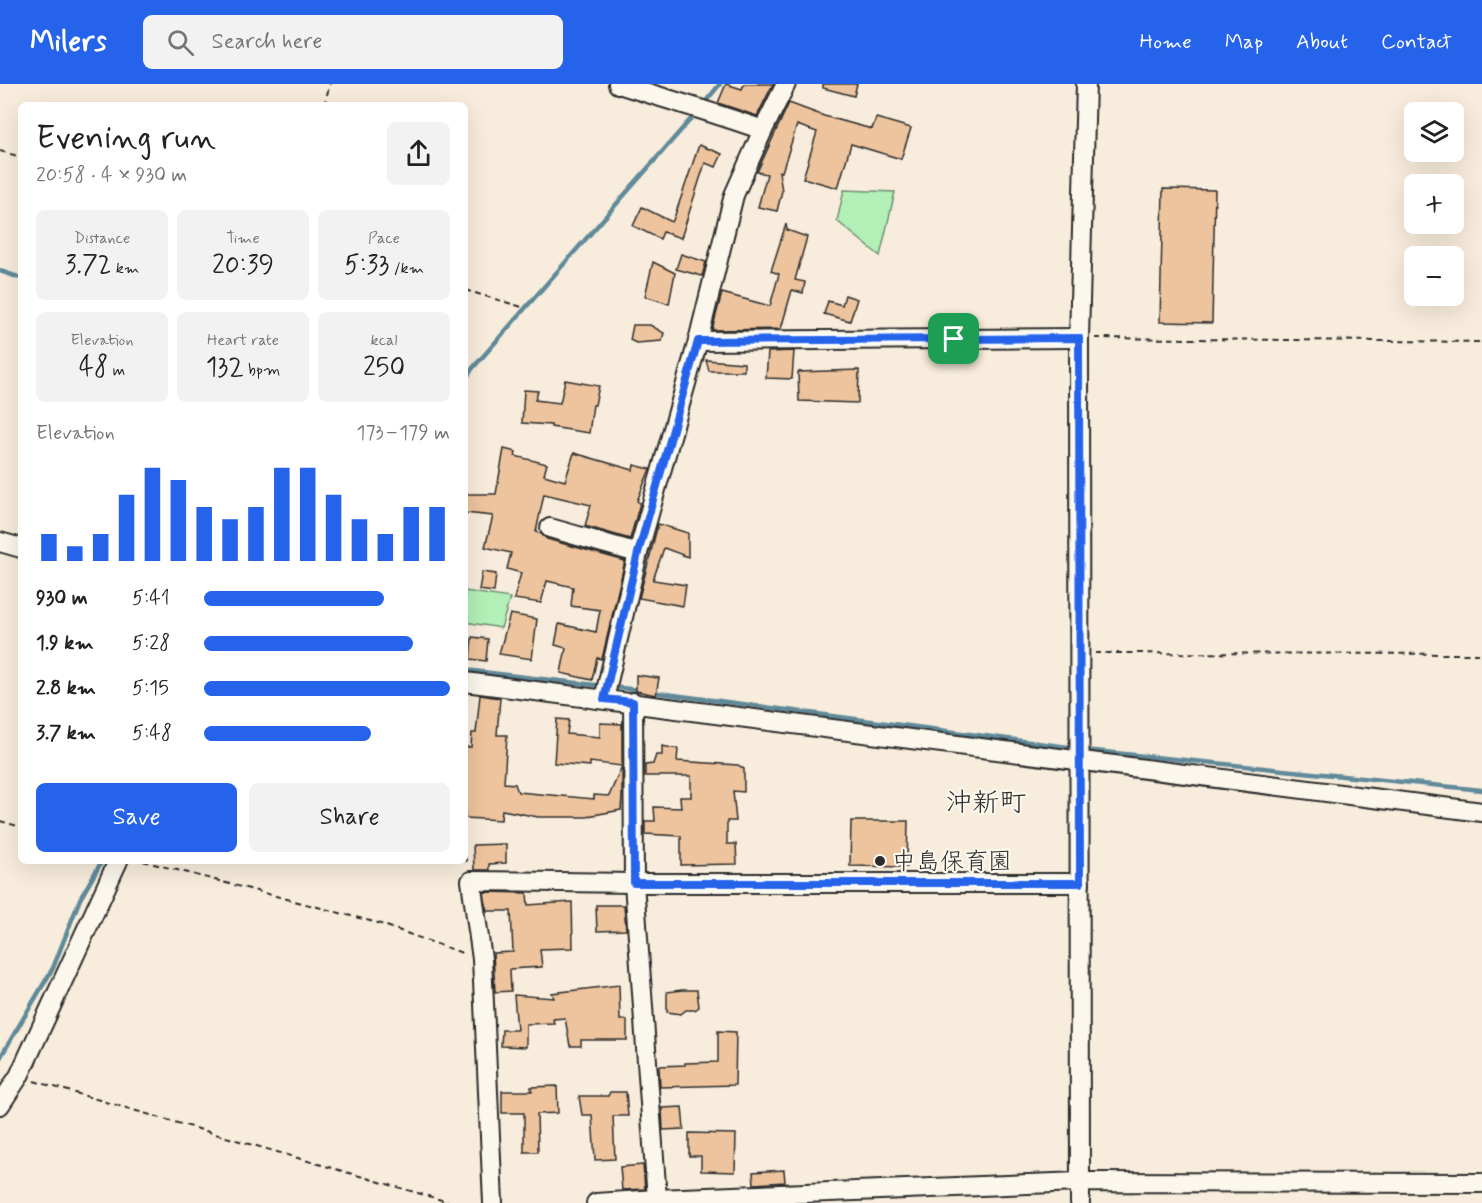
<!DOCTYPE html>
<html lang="en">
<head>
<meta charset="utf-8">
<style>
  body { margin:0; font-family:Mynerve,"Klee One",sans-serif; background:#f2f2f2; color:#222; height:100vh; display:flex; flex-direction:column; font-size:22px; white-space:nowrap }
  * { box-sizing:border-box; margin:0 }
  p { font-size:20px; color:#767676 }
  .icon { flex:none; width:33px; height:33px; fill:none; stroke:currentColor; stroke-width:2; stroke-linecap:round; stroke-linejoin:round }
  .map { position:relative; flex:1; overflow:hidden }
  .details { position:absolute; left:18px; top:18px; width:450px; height:762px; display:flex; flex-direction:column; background:#fff; border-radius:9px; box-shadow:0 6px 24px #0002 }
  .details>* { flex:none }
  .controls { position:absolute; left:1404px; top:18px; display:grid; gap:12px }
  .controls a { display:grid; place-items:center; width:60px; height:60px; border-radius:9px; background:#fff; box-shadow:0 6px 24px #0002; font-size:30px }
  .pin { position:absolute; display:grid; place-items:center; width:51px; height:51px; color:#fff; margin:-26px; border-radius:12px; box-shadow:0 3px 9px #0006 }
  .round { display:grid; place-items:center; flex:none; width:63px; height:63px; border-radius:9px; background:#f2f2f2 }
  .overview { display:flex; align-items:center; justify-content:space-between; height:102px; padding:0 18px }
  h1 { font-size:33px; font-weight:600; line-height:45px }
  .stats { display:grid; grid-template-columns:repeat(3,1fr); gap:9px; height:102px; padding:6px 18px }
  .stats div { display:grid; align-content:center; border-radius:9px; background:#f2f2f2; text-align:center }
  .stats b { font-size:26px; font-weight:600 }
  .stats small { font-size:16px; font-weight:400 }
  .stats p { font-size:16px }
  .chart { height:168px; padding:12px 18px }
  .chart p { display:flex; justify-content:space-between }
  .chart svg { width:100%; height:108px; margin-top:6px; stroke:#2563eb; stroke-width:6 }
  .action { display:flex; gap:12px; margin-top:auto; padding:12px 18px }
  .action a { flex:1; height:69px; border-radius:9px; background:#2563eb; color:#fff; font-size:24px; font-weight:600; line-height:69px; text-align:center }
  .action a+a { background:#f2f2f2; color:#222 }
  ul { padding:0 18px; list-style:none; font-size:20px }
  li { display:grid; grid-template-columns:96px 72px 1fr; align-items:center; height:45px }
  li i { height:15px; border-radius:8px; background:#2563eb }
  header { display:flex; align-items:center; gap:36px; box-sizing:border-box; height:84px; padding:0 30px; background:#2563eb; color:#fff }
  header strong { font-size:28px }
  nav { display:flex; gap:33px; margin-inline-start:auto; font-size:21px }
  .search { width:420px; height:54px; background:#f2f2f2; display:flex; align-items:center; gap:15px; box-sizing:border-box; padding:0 21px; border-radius:9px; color:#767676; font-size:22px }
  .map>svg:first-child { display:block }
  .green { fill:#b2f0b7; stroke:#6e8e71; stroke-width:1.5 }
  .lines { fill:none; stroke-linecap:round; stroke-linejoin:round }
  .stream { stroke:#608a9a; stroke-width:4.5 }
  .building { fill:#edc49d; stroke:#2b2b2b; stroke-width:1.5 }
  .minor-casing { stroke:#2b2b2b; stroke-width:22 }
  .path { stroke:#2b2b2b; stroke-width:2; stroke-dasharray:6 4.5; stroke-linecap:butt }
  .minor { stroke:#fbf7ec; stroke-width:18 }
  .route-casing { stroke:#fff; stroke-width:12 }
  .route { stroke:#2563eb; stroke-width:8 }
  .poi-dot { fill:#2b2b2b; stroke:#fbf7ec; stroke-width:2 }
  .labels { text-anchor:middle; stroke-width:4.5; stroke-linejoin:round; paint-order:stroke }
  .poi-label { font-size:24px; fill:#2b2b2b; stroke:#fbf7ec; text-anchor:start }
  .quarter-label { font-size:27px; fill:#2b2b2b; stroke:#fbf7ec }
</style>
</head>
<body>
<header>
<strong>Milers</strong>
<div class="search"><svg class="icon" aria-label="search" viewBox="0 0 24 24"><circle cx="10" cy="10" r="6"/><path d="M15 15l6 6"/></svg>Search here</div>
<nav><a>Home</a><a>Map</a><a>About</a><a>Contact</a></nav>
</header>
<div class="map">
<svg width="1482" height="1119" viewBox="0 0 1482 1119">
  <rect width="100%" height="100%" fill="#f8eddc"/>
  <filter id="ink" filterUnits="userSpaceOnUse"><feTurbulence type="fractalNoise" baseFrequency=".0167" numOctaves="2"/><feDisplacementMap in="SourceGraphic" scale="12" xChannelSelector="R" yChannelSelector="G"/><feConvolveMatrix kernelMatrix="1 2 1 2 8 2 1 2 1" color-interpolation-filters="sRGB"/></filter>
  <g filter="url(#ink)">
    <g class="green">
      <path d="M844,106L895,108L880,172L837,137Z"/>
      <path d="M465,507L510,514L501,544L465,538Z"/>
    </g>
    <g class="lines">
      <g class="stream">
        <path d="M702,22L720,0"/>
        <path d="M0,187L21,194"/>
        <path d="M465,296L472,285L697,28"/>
        <path d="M465,586L604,602"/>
        <path d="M612,603L639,606"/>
        <path d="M651,608L1076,664"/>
        <path d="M1085,666L1482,706"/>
        <path d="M0,974L53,884L80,815L102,777"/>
      </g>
    </g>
    <g class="building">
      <path d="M726,0L742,5L744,0H773L757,32L718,19Z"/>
      <path d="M823,0H857L854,12L823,4Z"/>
      <path d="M789,19L824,32L872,45L876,34L911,44L901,75L851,60L838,104L803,94L817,48L797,41L782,88L779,87L782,107L777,127L758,123L767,90L757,88Z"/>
      <path d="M699,61L722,70L716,83L705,79L681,154L663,148L660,155L633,142L642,123L672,138L674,134Z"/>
      <path d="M1163,105L1215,106L1212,239L1160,238Z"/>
      <path d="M786,140L787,146L807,153L795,196L805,198L803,209L792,206L781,245L712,246L722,209L770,222L779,190L771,187Z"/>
      <path d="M681,170L706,178L702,192L676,185Z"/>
      <path d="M653,178L675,189L669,220L645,212Z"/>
      <path d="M845,211L857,215L850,237L824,230L828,217L842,221Z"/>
      <path d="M633,241H650L664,249L662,257L636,259L630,256Z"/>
      <path d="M794,267L792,295L766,294L768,268Z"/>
      <path d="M706,276L744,279V287H709Z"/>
      <path d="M859,286L858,319L799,317L798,288Z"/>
      <path d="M565,296L599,302L595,321H593L589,349L551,343V341L522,339L524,306L538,307L535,316L560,319Z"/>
      <path d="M504,365L516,368L515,372L547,380L544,391L565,397L574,369L633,386L634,381L650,385L637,417L640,419L630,455L585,442L591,421L544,410L536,448L540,449L547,455L625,477L602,575L597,574L592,596L561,589L566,564L555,561L559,540L596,548L600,526L571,522L573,503L547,497L541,519L514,515L521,489L507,485L511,469L485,463L493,432L465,429V410H496Z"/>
      <path d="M658,440L688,449V473L664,464L653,496L686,501L683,522L639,514Z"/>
      <path d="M482,488L496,490L494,508L479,506Z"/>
      <path d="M510,530L537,535L532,575L499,570Z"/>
      <path d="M472,553L488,555L486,577L470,575Z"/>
      <path d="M636,591L659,594L656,611L636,607Z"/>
      <path d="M480,611L500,614L497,651H507L504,699L515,700L518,708L594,715V711L609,712L622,682L590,678V682L554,679L557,635L569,636L567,650L600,653V639L622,640V712L621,726L588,732V733H538L502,726L501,736L465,734V663H471L472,649H476Z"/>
      <path d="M662,662L678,665L677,677L738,681L744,685V708L733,707L736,737H727V760H736L737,780L681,781V752L645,750V737H655L654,723L681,724L680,713H691V692H645V681L653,680L656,671H662Z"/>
      <path d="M851,737H908L907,783L850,782Z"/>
      <path d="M506,760V779L489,780V786H474L473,761Z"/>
      <path d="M484,808L527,809L528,821L572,818L573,864L540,865L542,883L510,885L511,907L495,908L493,869L513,868L511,827H487Z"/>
      <path d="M596,821H624L626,846L597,847Z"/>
      <path d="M619,901L620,936H627V956H581V962H570L565,934L553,935L554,939L526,940V963L501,962L502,946H517L514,911L554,914L552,909Z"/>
      <path d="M682,906H697L699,923L695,926H686L681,930L667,928V908Z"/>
      <path d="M718,947L736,948L735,1001L660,1003L659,982L685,981V979L718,978Z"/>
      <path d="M557,1002L558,1029L537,1030L538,1068H524V1029H502V1007H532L531,1003Z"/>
      <path d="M610,1008H626L628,1032H613L615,1075L595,1076L592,1031H582L579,1012H608Z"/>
      <path d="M682,1023L684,1045L663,1046L662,1024Z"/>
      <path d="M689,1049L736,1050L735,1088L701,1087V1072H689Z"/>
      <path d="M643,1081L645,1105L622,1106L620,1083Z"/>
      <path d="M784,1086L785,1098L754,1100L753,1088Z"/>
    </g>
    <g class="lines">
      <g class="minor-casing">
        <g id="minor">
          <path d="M618,0C667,15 715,29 763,46"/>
          <path d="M698,257L1079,254"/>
          <path d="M550,444L638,469"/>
          <path d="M0,458L21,464"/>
          <path d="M465,598L1482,728"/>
          <path d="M604,615L638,469L698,257L734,111L763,46L786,0"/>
          <path d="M633,618L634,799L657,1115L654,1119"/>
          <path d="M0,1021L19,992L118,777"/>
          <path d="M493,1119L482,875L471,797L634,799H1080"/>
          <path d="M596,1119L657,1115L1080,1098L1482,1099"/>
          <path d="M1080,1119L1079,254L1086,0"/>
        </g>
      </g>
      <g class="path">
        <path d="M324,21L330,0"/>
        <path d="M0,67L21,73"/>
        <path d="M465,206L522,223"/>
        <path d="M1095,254L1482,258"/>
        <path d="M1095,569L1482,570"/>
        <path d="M0,737L21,743"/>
        <path d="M465,772L467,781"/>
        <path d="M143,777L378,839L465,870"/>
        <path d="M34,997L452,1119"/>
      </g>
      <use href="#minor" class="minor"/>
    </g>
  </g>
  <g class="lines" filter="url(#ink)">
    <g class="route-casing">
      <path id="route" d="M1079,254L1080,799H634L633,618L604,615L638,469L698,257Z"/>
    </g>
    <use href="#route" class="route"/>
  </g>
  <circle class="poi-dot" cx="880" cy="777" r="6"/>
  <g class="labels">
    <g class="poi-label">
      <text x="892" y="785">中島保育園</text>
    </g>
    <g class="quarter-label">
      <text x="986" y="727">沖新町</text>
    </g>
  </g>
</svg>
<div class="controls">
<a><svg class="icon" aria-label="layers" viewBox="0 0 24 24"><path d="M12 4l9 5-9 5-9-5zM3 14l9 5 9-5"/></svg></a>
<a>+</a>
<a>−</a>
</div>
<div class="pin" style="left:954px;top:255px;background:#1e9e55"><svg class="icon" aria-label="arrive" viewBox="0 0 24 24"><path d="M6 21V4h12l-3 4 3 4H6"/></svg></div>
<section class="details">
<div class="overview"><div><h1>Evening run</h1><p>20:58 · 4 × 930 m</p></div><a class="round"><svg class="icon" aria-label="share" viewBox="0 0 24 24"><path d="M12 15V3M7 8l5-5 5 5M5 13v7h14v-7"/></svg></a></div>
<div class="stats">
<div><p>Distance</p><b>3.72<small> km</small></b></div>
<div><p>Time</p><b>20:39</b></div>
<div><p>Pace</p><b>5:33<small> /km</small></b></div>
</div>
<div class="stats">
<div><p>Elevation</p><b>48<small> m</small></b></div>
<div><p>Heart rate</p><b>132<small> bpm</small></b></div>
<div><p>kcal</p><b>250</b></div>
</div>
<div class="chart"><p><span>Elevation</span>173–179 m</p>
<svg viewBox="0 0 160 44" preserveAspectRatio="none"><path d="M5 44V33M15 44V38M25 44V33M35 44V17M45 44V6M55 44V11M65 44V22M75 44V27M85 44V22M95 44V6M105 44V6M115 44V17M125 44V27M135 44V33M145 44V22M155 44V22"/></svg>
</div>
<ul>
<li><b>930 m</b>5:41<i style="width:73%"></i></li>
<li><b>1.9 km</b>5:28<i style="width:85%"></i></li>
<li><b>2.8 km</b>5:15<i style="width:100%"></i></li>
<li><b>3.7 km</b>5:48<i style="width:68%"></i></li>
</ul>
<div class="action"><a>Save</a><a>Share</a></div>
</section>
</div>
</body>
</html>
